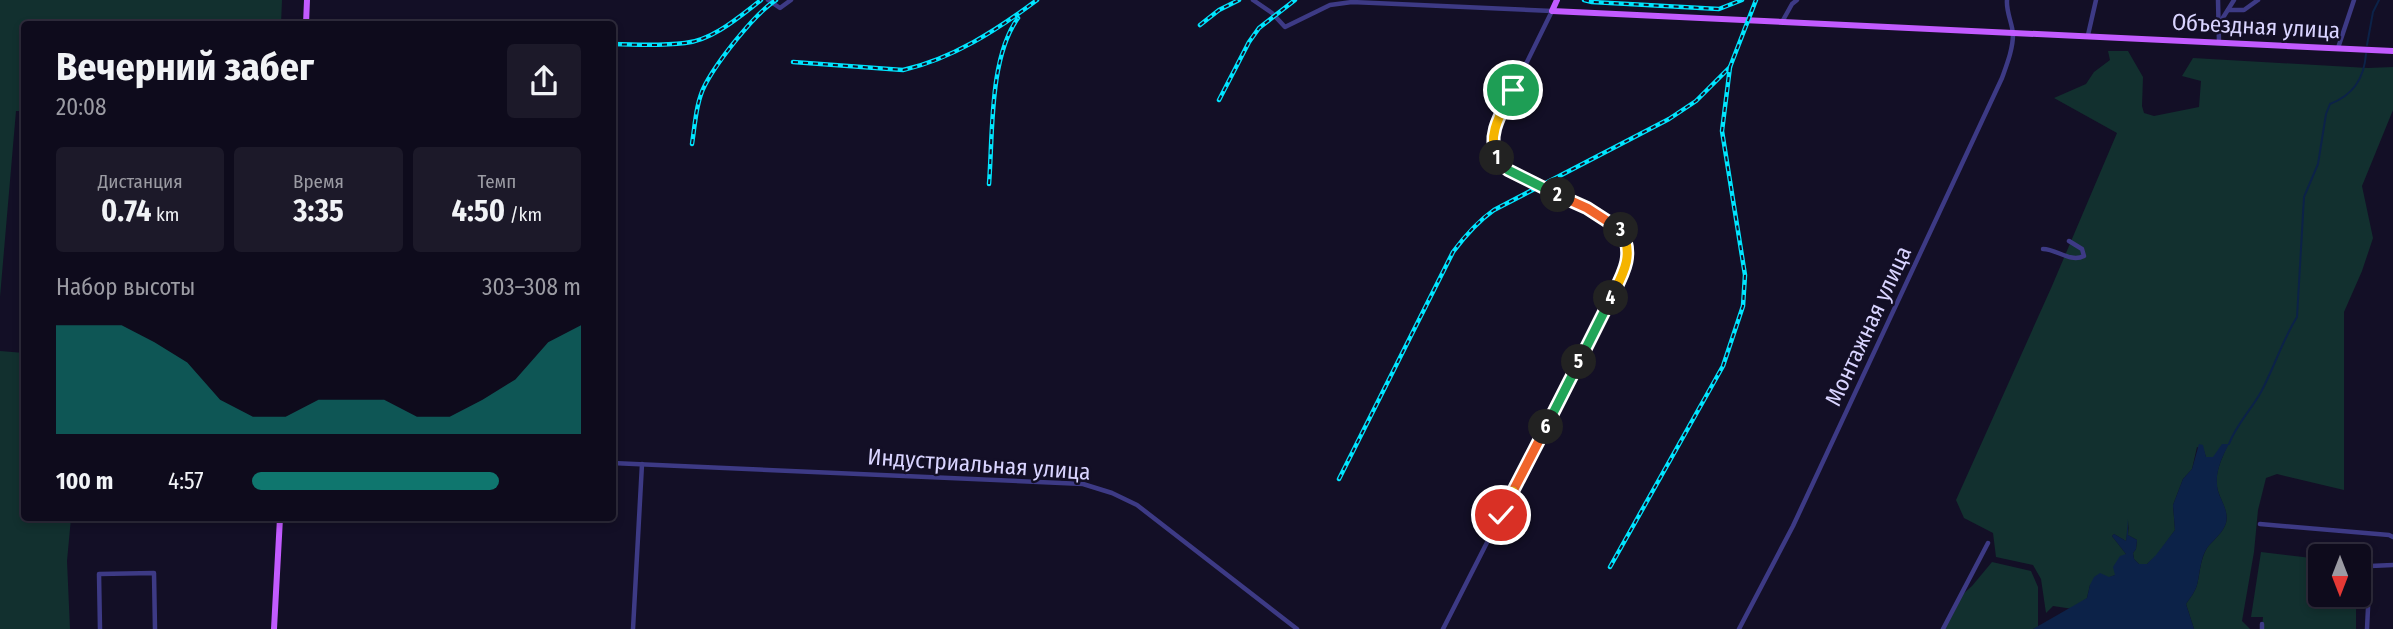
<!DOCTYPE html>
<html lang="ru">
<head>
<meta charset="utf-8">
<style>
  body { margin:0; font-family:"Fira Sans Condensed",sans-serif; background:#1c1929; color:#f1f3f6; height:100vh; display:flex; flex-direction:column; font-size:26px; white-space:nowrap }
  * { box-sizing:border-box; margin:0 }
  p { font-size:23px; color:#9b9ba3 }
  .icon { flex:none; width:38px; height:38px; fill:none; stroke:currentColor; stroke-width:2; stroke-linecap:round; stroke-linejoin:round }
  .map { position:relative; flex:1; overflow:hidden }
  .details { position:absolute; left:21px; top:21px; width:595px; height:500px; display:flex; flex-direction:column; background:#0e0b1c; border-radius:7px; box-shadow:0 4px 10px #0003,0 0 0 2px #2e2b3b }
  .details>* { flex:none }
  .needle { width:46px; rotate:180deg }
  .fabs { position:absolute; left:2308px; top:544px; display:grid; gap:14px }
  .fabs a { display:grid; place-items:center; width:63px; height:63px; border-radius:7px; background:#0e0b1c; box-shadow:0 4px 10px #0003,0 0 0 2px #2e2b3b; font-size:35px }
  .pin { position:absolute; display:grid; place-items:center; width:60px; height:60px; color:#fff; margin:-30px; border:4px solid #fff; border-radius:50%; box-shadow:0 2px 7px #0007 }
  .km { position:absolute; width:35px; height:35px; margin:-18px; border-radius:50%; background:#222; color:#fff; font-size:19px; line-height:35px; text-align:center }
  .round { display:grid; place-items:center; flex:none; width:74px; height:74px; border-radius:7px; background:#1c1929 }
  .summary { display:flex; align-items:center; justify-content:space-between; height:119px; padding:0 35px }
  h1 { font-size:38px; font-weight:700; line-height:52px }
  .figures { display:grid; grid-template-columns:repeat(3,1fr); gap:10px; height:119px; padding:7px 35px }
  .figures div { display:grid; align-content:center; border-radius:7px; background:#1c1929; text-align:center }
  .figures b { font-size:30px; font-weight:700 }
  .figures small { font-size:19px; font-weight:400 }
  .figures p { font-size:19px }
  .chart { height:196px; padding:14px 35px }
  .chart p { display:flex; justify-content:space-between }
  .chart svg { width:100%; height:126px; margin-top:7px; fill:#0f766e; opacity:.7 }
  ul { padding:0 35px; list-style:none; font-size:23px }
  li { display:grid; grid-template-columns:112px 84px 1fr; align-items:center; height:52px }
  li i { height:18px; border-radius:9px; background:#0f766e }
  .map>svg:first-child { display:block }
  .green { fill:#12302f }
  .water { fill:#0c2248 }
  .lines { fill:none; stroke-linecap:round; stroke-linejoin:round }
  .stream { stroke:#0c2248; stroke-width:2 }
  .minor { stroke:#3d3a85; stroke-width:4.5 }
  .major { stroke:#c25bff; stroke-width:6 }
  .rail-casing { stroke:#00e5ff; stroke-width:4.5 }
  .rail { stroke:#130f26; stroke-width:2; stroke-dasharray:5; stroke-linecap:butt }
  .split-1-casing { stroke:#fff; stroke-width:14 }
  .split-2-casing { stroke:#fff; stroke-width:14 }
  .split-3-casing { stroke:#fff; stroke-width:14 }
  .split-4-casing { stroke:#fff; stroke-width:14 }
  .split-5-casing { stroke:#fff; stroke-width:14 }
  .split-6-casing { stroke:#fff; stroke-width:14 }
  .split-7-casing { stroke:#fff; stroke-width:14 }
  .split-8-casing { stroke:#fff; stroke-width:14 }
  .split-1 { stroke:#f5b400; stroke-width:9 }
  .split-2 { stroke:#22a559; stroke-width:9 }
  .split-3 { stroke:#f0652b; stroke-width:9 }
  .split-4 { stroke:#f5b400; stroke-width:9 }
  .split-5 { stroke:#22a559; stroke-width:9 }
  .split-6 { stroke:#22a559; stroke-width:9 }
  .split-7 { stroke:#f0652b; stroke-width:9 }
  .split-8 { stroke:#f5b400; stroke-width:9 }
  .labels { text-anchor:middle; stroke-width:5; stroke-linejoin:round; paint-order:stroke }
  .street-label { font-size:23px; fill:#d9d4ff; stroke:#130f26 }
</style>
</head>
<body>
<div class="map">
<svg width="2393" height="629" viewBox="0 0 2393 629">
  <rect width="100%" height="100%" fill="#130f26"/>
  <g class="green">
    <path d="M0,0H282L281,24H24V111H16L0,297Z"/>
    <path d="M2108,51H2128L2143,77L2142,106L2144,113L2154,116L2199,107L2201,81L2182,76L2193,58L2368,68L2393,67V110L2362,186L2373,238L2362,271L2344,312V490L2277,474L2266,478L2258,510L2254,552L2242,621L2250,629H2194L2186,604C2190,598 2195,592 2197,585C2200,573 2200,560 2207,548C2213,540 2223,533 2226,523C2229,512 2221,501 2218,491C2213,474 2222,459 2228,444L2222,445L2214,457H2206L2204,451L2197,447L2192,469L2183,479L2173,505L2175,530L2157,555L2147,564H2139L2134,559L2133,553L2136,549L2137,540L2128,535L2129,521L2126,541L2114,534L2112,536L2126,554L2115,575L2090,585L2087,598L2073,609L2053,606L2046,613L2041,579L2033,565L1996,557L1993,533L1964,518L1956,500L2052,286L2117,133L2054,98L2086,84L2094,72L2110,60Z"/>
    <path d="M0,351L24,353V518H71L67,561L70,629H0Z"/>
    <path d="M2261,552L2320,559V595H2356V629H2262L2263,617H2251Z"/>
    <path d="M1992,562L2031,571L2038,587V627L2033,629H1945L1963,594L1972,586Z"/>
  </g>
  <path class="water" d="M2199,444L2203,445L2206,457H2213L2222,444H2229C2221,459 2214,474 2218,491C2221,501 2229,511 2226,523C2223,533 2213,540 2207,548C2200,559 2200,573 2197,585C2195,592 2190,598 2186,604L2194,629H2033L2087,598L2090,585L2094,577L2100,573L2109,577L2115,575L2113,567L2120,556L2126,554L2112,536L2114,534L2126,541L2128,519V535L2137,540L2136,549L2133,553L2134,559L2139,564H2147L2156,555L2175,530L2173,505L2183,479L2192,469Z"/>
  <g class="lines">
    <g class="stream">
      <path d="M2367,45L2373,12L2379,0"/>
      <path d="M2229,444C2236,425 2251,410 2261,392C2274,368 2282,341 2297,317L2304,197L2318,164L2326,114L2330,104C2353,95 2364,79 2366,54"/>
    </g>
    <g class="minor">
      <path d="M768,0L780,8L791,0"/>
      <path d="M1253,0L1272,13L1285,27L1330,5L1352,2L1552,11L1495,127L1493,145L1495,155L1508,170L1587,208L1622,231L1629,249L1628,260L1622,277L1443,629"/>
      <path d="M2218,0L2219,42"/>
      <path d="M2228,10H2244L2258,0"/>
      <path d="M1782,22L1792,4L1797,0"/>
      <path d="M2219,24L2234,0"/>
      <path d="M2088,35L2096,0"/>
      <path d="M2338,48L2354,0"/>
      <path d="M2043,249C2057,249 2070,263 2084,256L2082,249L2069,241"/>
      <path d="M612,463L1083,484L1112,493L1137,505L1297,629"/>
      <path d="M2260,524L2389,535L2393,537"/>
      <path d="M100,629L99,574L154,573L155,629"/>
      <path d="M633,629L642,464"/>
      <path d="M1739,629L1793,526L2002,78C2007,64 2013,49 2013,34C2012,22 2006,12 2007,0"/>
      <path d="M1943,629L1988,543"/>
      <path d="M2262,629V624"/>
      <path d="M2367,629L2370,566L2393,565"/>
    </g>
    <g class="major">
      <path d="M1557,0L1552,11L2393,51"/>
      <path d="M306,24L307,0"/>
      <path d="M274,629L280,518"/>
    </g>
    <g class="rail-casing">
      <g id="rail">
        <path d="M1584,0L1592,2L1719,9L1742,0"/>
        <path d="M1200,25L1219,10L1239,0"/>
        <path d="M612,44C636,45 661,46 685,43C713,40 739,17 761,0"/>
        <path d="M793,62L903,70C952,59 997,30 1037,0"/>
        <path d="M1219,100L1249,42L1259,28L1295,0"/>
        <path d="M692,144C695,125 696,102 705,85C717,62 754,14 776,0"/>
        <path d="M989,184C993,134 989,58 1018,18"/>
        <path d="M1339,479L1453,252C1465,236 1477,222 1494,210L1669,119L1696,101L1730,67L1756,0"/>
        <path d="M1610,567L1723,366L1743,306L1745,275L1722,131L1730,67"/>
      </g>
    </g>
    <use href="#rail" class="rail"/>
  </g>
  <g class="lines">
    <g class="split-1-casing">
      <path id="split-1" d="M1497,158C1486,134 1502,112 1513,90"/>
    </g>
    <g class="split-2-casing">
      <path id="split-2" d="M1497,158L1508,170L1558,195"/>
    </g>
    <g class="split-3-casing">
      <path id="split-3" d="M1558,195L1587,208L1621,230"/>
    </g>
    <g class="split-4-casing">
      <path id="split-4" d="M1611,298C1623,274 1635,255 1621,230"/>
    </g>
    <g class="split-5-casing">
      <path id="split-5" d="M1579,362L1611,298"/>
    </g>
    <g class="split-6-casing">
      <path id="split-6" d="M1546,427L1579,362"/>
    </g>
    <g class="split-7-casing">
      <path id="split-7" d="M1513,491L1546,427"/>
    </g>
    <g class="split-8-casing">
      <path id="split-8" d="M1501,515L1513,491"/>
    </g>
    <use href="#split-1" class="split-1"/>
    <use href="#split-2" class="split-2"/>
    <use href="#split-3" class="split-3"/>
    <use href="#split-4" class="split-4"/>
    <use href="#split-5" class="split-5"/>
    <use href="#split-6" class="split-6"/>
    <use href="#split-7" class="split-7"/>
    <use href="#split-8" class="split-8"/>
  </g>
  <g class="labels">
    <g class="street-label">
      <text transform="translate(2256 26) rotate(3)" y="8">Объездная улица</text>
      <text transform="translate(1868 326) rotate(-65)" y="8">Монтажная улица</text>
      <text transform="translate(979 464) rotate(4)" y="8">Индустриальная улица</text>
    </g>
  </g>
</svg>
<div class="fabs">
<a><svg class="needle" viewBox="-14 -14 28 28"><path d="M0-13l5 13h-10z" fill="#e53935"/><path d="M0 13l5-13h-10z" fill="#9b9ba3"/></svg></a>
</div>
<div class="pin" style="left:1513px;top:90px;background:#1e9e55"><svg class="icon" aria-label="arrive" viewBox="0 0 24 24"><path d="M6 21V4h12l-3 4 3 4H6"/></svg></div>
<div class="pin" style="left:1501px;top:515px;background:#d93025"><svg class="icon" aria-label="check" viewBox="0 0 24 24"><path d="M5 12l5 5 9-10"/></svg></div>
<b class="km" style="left:1497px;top:158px">1</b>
<b class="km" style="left:1558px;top:195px">2</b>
<b class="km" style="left:1621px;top:230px">3</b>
<b class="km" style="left:1611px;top:298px">4</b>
<b class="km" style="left:1579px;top:362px">5</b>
<b class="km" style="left:1546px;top:427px">6</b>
<section class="details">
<div class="summary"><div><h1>Вечерний забег</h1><p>20:08</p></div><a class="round"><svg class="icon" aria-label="share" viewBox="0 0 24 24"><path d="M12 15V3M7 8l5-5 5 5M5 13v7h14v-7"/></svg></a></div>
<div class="figures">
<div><p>Дистанция</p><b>0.74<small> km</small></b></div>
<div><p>Время</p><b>3:35</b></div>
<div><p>Темп</p><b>4:50<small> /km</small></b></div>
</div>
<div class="chart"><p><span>Набор высоты</span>303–308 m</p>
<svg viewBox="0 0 160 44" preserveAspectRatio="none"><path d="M0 44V6L10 6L20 6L30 12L40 19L50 32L60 38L70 38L80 32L90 32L100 32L110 38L120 38L130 32L140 25L150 12L160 6V44z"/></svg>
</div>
<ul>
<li><b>100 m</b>4:57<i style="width:75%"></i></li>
</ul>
</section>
</div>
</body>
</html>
